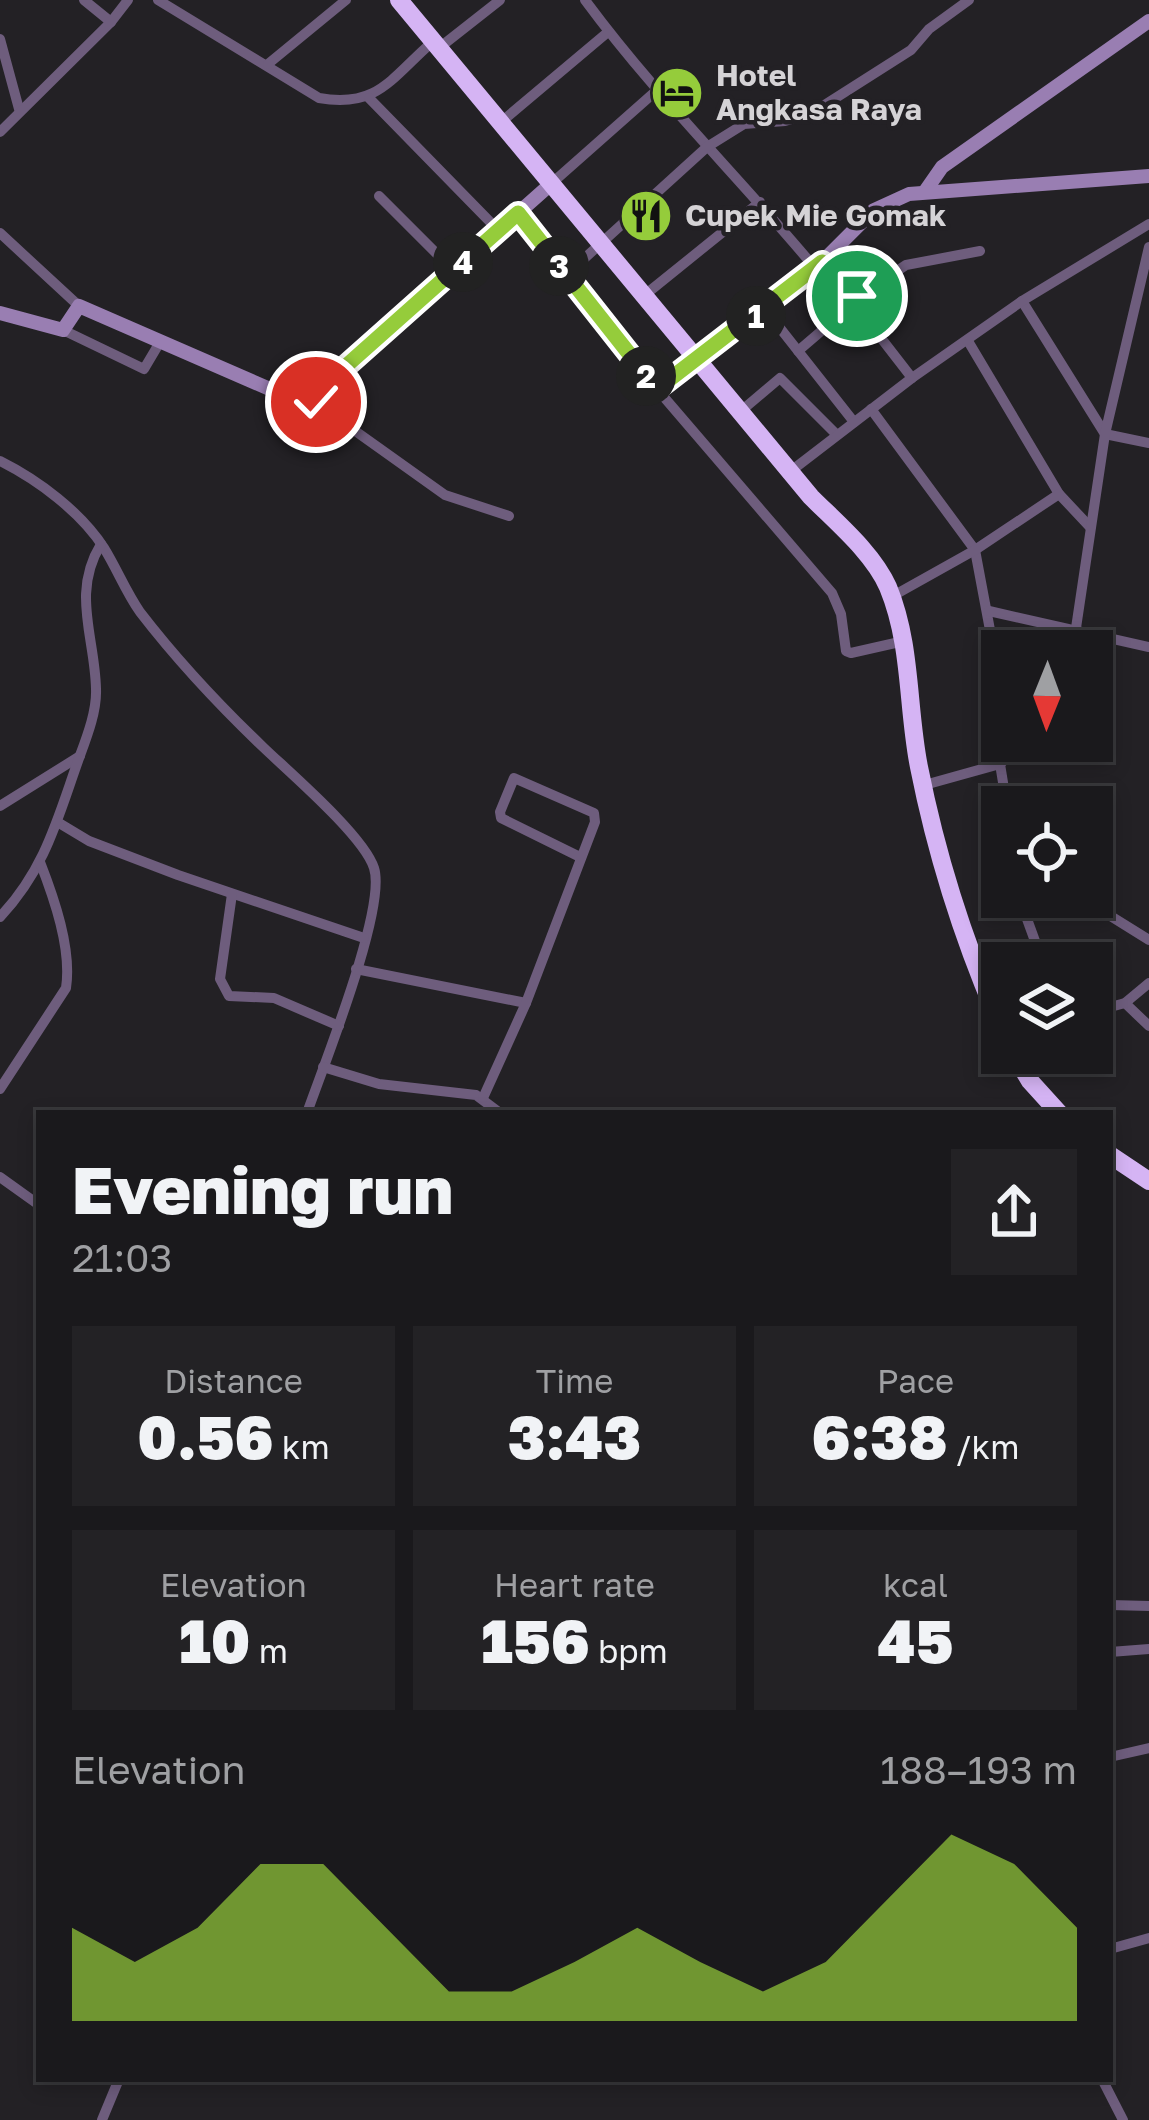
<!DOCTYPE html>
<html lang="en">
<head>
<meta charset="utf-8">
<style>
  body { margin:0; font-family:"Golos Text",sans-serif; background:#232225; color:#f1f3f6; height:100vh; display:flex; flex-direction:column; font-size:45px; white-space:nowrap }
  * { box-sizing:border-box; margin:0 }
  p { font-size:39px; color:#9fa0a3 }
  .icon { flex:none; width:66px; height:66px; fill:none; stroke:currentColor; stroke-width:2; stroke-linecap:round; stroke-linejoin:round }
  .map { position:relative; flex:1; overflow:hidden }
  .panel { position:absolute; left:36px; top:1110px; width:1077px; height:972px; display:flex; flex-direction:column; background:#1a191c; border-radius:0px; box-shadow:0 6px 18px #0003,0 0 0 3px #38383b }
  .panel>* { flex:none }
  .needle { width:78px; rotate:181deg }
  .buttons { position:absolute; left:981px; top:630px; display:grid; gap:24px }
  .buttons a { display:grid; place-items:center; width:132px; height:132px; border-radius:0px; background:#1a191c; box-shadow:0 6px 18px #0003,0 0 0 3px #38383b; font-size:60px }
  .pin { position:absolute; display:grid; place-items:center; width:102px; height:102px; color:#fff; margin:-51px; border:6px solid #fff; border-radius:50%; box-shadow:0 3px 12px #0007 }
  .km { position:absolute; width:60px; height:60px; margin:-30px; border-radius:50%; background:#222; color:#fff; font-size:33px; line-height:60px; text-align:center }
  .round { display:grid; place-items:center; flex:none; width:126px; height:126px; border-radius:0px; background:#232225 }
  .overview { display:flex; align-items:center; justify-content:space-between; height:204px; padding:0 36px }
  h1 { font-size:66px; font-weight:800; line-height:90px }
  .figures { display:grid; grid-template-columns:repeat(3,1fr); gap:18px; height:204px; padding:12px 36px }
  .figures div { display:grid; align-content:center; border-radius:0px; background:#232225; text-align:center }
  .figures b { font-size:60px; font-weight:800 }
  .figures small { font-size:33px; font-weight:400 }
  .figures p { font-size:33px }
  .chart { height:336px; padding:24px 36px }
  .chart p { display:flex; justify-content:space-between }
  .chart svg { width:100%; height:216px; margin-top:12px; fill:#95cc3b; opacity:.7 }
  .map>svg:first-child { display:block }
  .lines { fill:none; stroke-linecap:round; stroke-linejoin:round }
  .street { stroke:#6e5d7d; stroke-width:10 }
  .secondary { stroke:#997eb2; stroke-width:14 }
  .highway { stroke:#d5b4f4; stroke-width:18 }
  .route-casing { stroke:#fff; stroke-width:24 }
  .route { stroke:#95cc3b; stroke-width:15 }
  .labels { text-anchor:middle; stroke-width:9; stroke-linejoin:round; paint-order:stroke }
  .poi-label { font-size:30px; font-weight:bold; fill:#d5d3d6; stroke:#232125; text-anchor:start }
</style>
</head>
<body>
<div class="map">
<svg width="1149" height="2120" viewBox="0 0 1149 2120">
  <rect width="100%" height="100%" fill="#232125"/>
  <g class="lines">
    <g class="street">
      <path d="M84,0L111,22"/>
      <path d="M158,0L319,98C376,108 390,80 429,45"/>
      <path d="M585,0C655,95 739,177 815,268"/>
      <path d="M0,39L19,109"/>
      <path d="M439,48L500,0"/>
      <path d="M268,64L346,0"/>
      <path d="M369,98L498,230"/>
      <path d="M501,122L608,32"/>
      <path d="M0,132L111,22L128,0"/>
      <path d="M552,183L656,91"/>
      <path d="M379,196L454,271"/>
      <path d="M517,213L657,389L832,593L841,614L846,651L851,653L904,641"/>
      <path d="M0,233L79,306"/>
      <path d="M822,262L912,378"/>
      <path d="M565,276L707,147L744,124L785,121L812,113L911,50L929,29L969,0"/>
      <path d="M646,294L760,202"/>
      <path d="M852,301L906,265L980,251"/>
      <path d="M1022,301L1105,434L1149,443"/>
      <path d="M765,309L854,422"/>
      <path d="M63,330L144,369L160,342"/>
      <path d="M968,341L1059,494L1090,527"/>
      <path d="M798,351L854,303"/>
      <path d="M657,389L694,361"/>
      <path d="M302,393L445,495L509,516"/>
      <path d="M871,409L975,550L1002,694"/>
      <path d="M741,411L780,378L837,435"/>
      <path d="M0,461C38,480 81,512 104,548C117,569 126,592 140,612C177,660 219,705 263,747C289,772 364,836 374,868C387,908 323,1067 307,1113"/>
      <path d="M787,474L912,378L1022,301L1149,224"/>
      <path d="M891,597L975,550L1059,494"/>
      <path d="M989,611L1149,647"/>
      <path d="M1069,651L1076,628L1105,434L1149,247"/>
      <path d="M1000,764L1007,807"/>
      <path d="M921,786L1000,764L1025,741"/>
      <path d="M0,806L80,756"/>
      <path d="M59,823L89,841L178,875L364,938"/>
      <path d="M232,894L220,979L229,996L274,998L339,1026"/>
      <path d="M1019,897L1043,963"/>
      <path d="M1080,897L1149,940"/>
      <path d="M0,917C45,869 57,820 78,761C86,739 97,712 96,689C95,637 71,593 101,544"/>
      <path d="M356,969L526,1003"/>
      <path d="M1125,1003L1149,1026"/>
      <path d="M1092,1012L1125,1003L1149,983"/>
      <path d="M323,1067L379,1084L476,1095L500,1113"/>
      <path d="M0,1089L66,988C72,949 54,898 40,862"/>
      <path d="M483,1098L526,1003L595,822L594,813L514,778L500,812L501,818L580,857"/>
      <path d="M0,1177L39,1205"/>
      <path d="M1110,1605L1149,1606"/>
      <path d="M1110,1652L1149,1649"/>
      <path d="M1110,1757L1149,1748"/>
      <path d="M1110,1949L1149,1938"/>
      <path d="M1102,2079L1123,2120"/>
      <path d="M102,2120L119,2079"/>
    </g>
    <g class="secondary">
      <path d="M926,190L942,167L1149,21"/>
      <path d="M0,313L63,330L79,306L279,393H302L328,382L552,183"/>
      <path d="M694,361L822,262L874,210L909,194L1149,176"/>
    </g>
    <g class="highway">
      <path d="M399,0L811,497C837,523 873,553 888,587C912,645 907,707 919,767C937,858 965,945 1002,1029"/>
      <path d="M1013,1053L1030,1081L1059,1113"/>
      <path d="M1110,1155L1149,1181"/>
    </g>
  </g>
  <g class="lines">
    <g class="route-casing">
      <path id="route" d="M316,402L302,393L328,382L518,213L657,389L822,262L852,301L857,296"/>
    </g>
    <use href="#route" class="route"/>
  </g>
  <defs>
    <g id="hotel-disc" transform="scale(2.7)"><circle r="9.5" fill="#95cc3b" stroke="#232125"/><path d="M-6-4.5h1.5V1H6V5H4.5V3h-9V5H-6ZM-4 0a1.8 1.8 0 1 1 3.6 0ZM.5 0V-2.5h3Q6-2.5 6 0Z" fill="#111"/></g>
    <g id="restaurant-disc" transform="scale(2.7)"><circle r="9.5" fill="#95cc3b" stroke="#232125"/><path d="M-5-6h1v4h1v-4h1v4h1v-4h1v5L-1.5 .5V6h-2V.5L-5-1ZM5-6V6H3V1.5H1.5Q1.5-4 5-6Z" fill="#111"/></g>
  </defs>
  <g fill-rule="evenodd">
    <use href="#hotel-disc" x="677" y="93"/>
    <use href="#restaurant-disc" x="646" y="216"/>
  </g>
  <g class="labels">
    <g class="poi-label">
      <text x="716" y="86">Hotel<tspan x="716" dy="34">Angkasa Raya</tspan></text>
      <text x="685" y="226">Cupek Mie Gomak</text>
    </g>
  </g>
</svg>
<div class="buttons">
<a><svg class="needle" viewBox="-14 -14 28 28"><path d="M0-13l5 13h-10z" fill="#e53935"/><path d="M0 13l5-13h-10z" fill="#9fa0a3"/></svg></a>
<a><svg class="icon" aria-label="locate" viewBox="0 0 24 24"><circle cx="12" cy="12" r="6"/><path d="M12 2v4M12 18v4M2 12h4M18 12h4"/></svg></a>
<a><svg class="icon" aria-label="layers" viewBox="0 0 24 24"><path d="M12 4l9 5-9 5-9-5zM3 14l9 5 9-5"/></svg></a>
</div>
<div class="pin" style="left:857px;top:296px;background:#1e9e55"><svg class="icon" aria-label="arrive" viewBox="0 0 24 24"><path d="M6 21V4h12l-3 4 3 4H6"/></svg></div>
<div class="pin" style="left:316px;top:402px;background:#d93025"><svg class="icon" aria-label="check" viewBox="0 0 24 24"><path d="M5 12l5 5 9-10"/></svg></div>
<b class="km" style="left:756px;top:316px">1</b>
<b class="km" style="left:646px;top:376px">2</b>
<b class="km" style="left:559px;top:266px">3</b>
<b class="km" style="left:463px;top:262px">4</b>
<section class="panel">
<div class="overview"><div><h1>Evening run</h1><p>21:03</p></div><a class="round"><svg class="icon" aria-label="share" viewBox="0 0 24 24"><path d="M12 15V3M7 8l5-5 5 5M5 13v7h14v-7"/></svg></a></div>
<div class="figures">
<div><p>Distance</p><b>0.56<small> km</small></b></div>
<div><p>Time</p><b>3:43</b></div>
<div><p>Pace</p><b>6:38<small> /km</small></b></div>
</div>
<div class="figures">
<div><p>Elevation</p><b>10<small> m</small></b></div>
<div><p>Heart rate</p><b>156<small> bpm</small></b></div>
<div><p>kcal</p><b>45</b></div>
</div>
<div class="chart"><p><span>Elevation</span>188–193 m</p>
<svg viewBox="0 0 160 44" preserveAspectRatio="none"><path d="M0 44V25L10 32L20 25L30 12L40 12L50 25L60 38L70 38L80 32L90 25L100 32L110 38L120 32L130 19L140 6L150 12L160 25V44z"/></svg>
</div>
</section>
</div>
</body>
</html>
